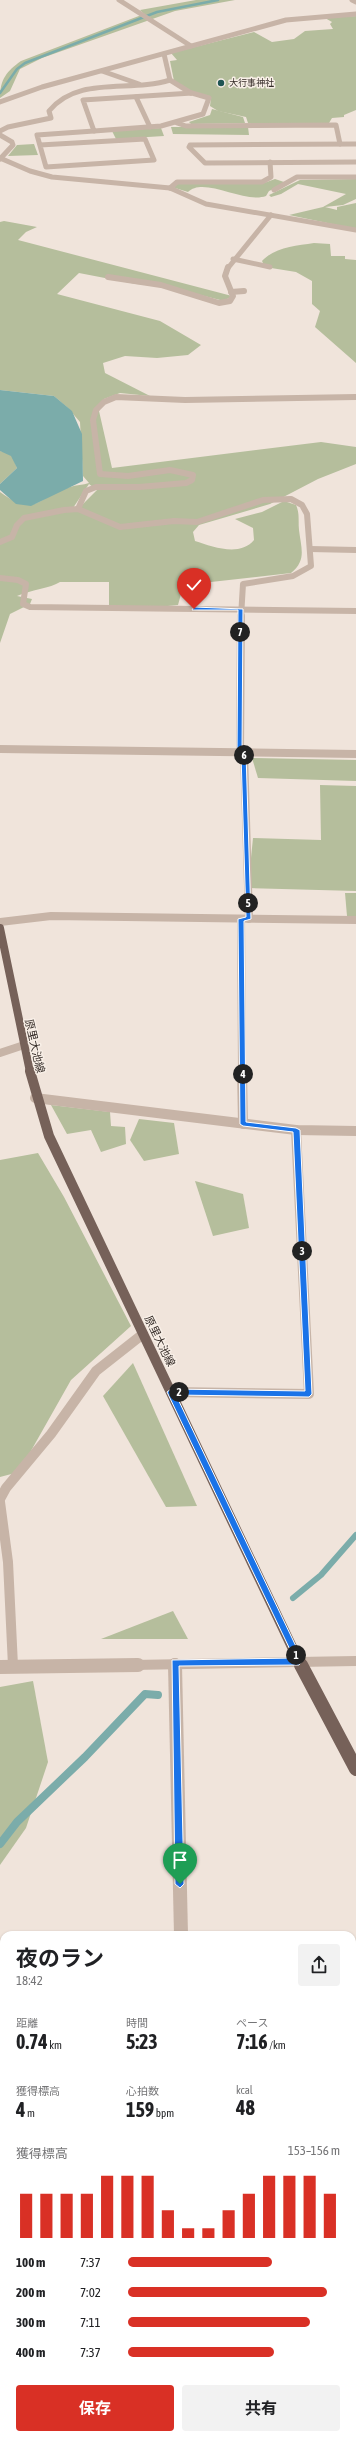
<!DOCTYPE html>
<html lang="ja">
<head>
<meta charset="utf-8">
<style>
  body { margin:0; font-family:"Asap Condensed","Noto Sans JP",sans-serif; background:#f2f2f2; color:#202124; height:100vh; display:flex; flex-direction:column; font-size:15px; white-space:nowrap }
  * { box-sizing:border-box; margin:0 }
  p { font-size:13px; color:#757577 }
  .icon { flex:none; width:22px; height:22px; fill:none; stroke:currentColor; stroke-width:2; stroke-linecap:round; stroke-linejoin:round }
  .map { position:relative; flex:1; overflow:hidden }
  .panel { position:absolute; left:0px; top:1931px; width:356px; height:508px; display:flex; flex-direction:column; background:#fff; border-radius:12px 12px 0 0; box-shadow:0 1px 3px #0004 }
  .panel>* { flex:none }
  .pin { position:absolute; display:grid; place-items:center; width:34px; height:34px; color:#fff; margin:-41px -17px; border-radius:50% 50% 50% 0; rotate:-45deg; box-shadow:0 0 4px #0007 }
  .pin .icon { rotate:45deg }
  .km { position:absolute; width:20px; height:20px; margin:-10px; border-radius:50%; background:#222; color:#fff; font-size:11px; line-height:20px; text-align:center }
  .round { display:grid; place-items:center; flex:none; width:42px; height:42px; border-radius:4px; background:#f2f2f2 }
  .overview { display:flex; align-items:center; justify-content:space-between; height:68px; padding:0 16px }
  h1 { font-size:22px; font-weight:700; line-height:30px }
  .metrics { display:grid; grid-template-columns:repeat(3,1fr); gap:6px; height:68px; padding:4px 16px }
  .metrics div { display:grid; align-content:center }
  .metrics b { font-size:20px; font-weight:700 }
  .metrics small { font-size:11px; font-weight:400 }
  .metrics p { font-size:11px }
  .chart { height:112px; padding:8px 16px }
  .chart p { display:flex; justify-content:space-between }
  .chart svg { width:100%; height:72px; margin-top:4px; stroke:#d93025; stroke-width:6 }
  .button { display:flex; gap:8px; margin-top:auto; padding:8px 16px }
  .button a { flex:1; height:46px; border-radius:4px; background:#d93025; color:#fff; font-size:16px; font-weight:700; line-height:46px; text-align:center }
  .button a+a { background:#f2f2f2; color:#202124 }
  ul { padding:0 16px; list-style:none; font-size:13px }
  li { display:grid; grid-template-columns:64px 48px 1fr; align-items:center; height:30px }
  li i { height:10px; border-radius:5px; background:#d93025 }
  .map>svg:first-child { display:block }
  .green { fill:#b5be9c; fill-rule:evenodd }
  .water { fill:#7bacaa }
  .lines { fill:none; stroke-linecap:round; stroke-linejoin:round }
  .stream-far2 { stroke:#7bacaa; stroke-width:2.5 }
  .stream-far1 { stroke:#7bacaa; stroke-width:6 }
  .stream { stroke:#7bacaa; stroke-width:8 }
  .minor-far4 { stroke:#c7b4a7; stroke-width:5 }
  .minor-far3 { stroke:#c7b4a7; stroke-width:6 }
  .minor-far2 { stroke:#c7b4a7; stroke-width:8 }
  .minor-far1 { stroke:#c7b4a7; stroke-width:10 }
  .minor { stroke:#c7b4a7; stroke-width:14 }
  .major-far2 { stroke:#766159; stroke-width:8 }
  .major-far1 { stroke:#766159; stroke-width:10 }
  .major { stroke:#766159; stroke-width:14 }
  .route { fill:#1a73e8; stroke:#fff }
  .poi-dot { fill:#1f5453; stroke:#f8efe7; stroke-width:1.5 }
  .labels { text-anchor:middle; stroke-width:3; stroke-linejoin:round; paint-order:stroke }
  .far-poi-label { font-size:9px; fill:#342b27; stroke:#f8efe7; text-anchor:start }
  .street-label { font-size:11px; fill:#342b27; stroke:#f8efe7 }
</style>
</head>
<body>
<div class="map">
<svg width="356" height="2439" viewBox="0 0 356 2439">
  <rect width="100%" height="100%" fill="#f0e4db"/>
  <g class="green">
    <path d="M196,0H235L175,11L42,58L20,69L10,91L0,98C0,79 7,71 21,61L144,14L140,10Z"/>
    <path d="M356,16V110L344,115V117L332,118L329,123H248L246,117L218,111L210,106L211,98L193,93L174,81L170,61L177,60L171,53L254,32L272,42L294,39L305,31L333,29L330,24L332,22L325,18Z"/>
    <path d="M212,109L243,117L245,123L191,124L189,122L210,115Z"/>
    <path d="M171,127H248L249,135L173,134Z"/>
    <path d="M161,128L164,136L116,139L112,131Z"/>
    <path d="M34,144L38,155L8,156L17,145Z"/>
    <path d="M275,179L287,183L269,191L266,196C244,204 204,176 188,192L172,187L177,183H264Z"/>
    <path d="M356,179V199L343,205L325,207L337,210V207L356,203V229L289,215L323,207L346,194L298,184L281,194L271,197L269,195L300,180Z"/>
    <path d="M4,221L37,227L26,232L18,240L232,296L224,301L165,286L136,284L79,273L57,294L160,321L201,345L188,355L157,358L125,356L103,363L105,373L150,396L120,393L104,399L99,411L112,468L321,442L356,447V464L318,479L270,504L199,525L193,532L195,541C213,547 240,557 254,540L253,528L235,519L262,512L284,501L296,505C300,514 298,521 299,530C301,548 307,560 291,573L202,583L196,590L181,594L178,605L147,608L109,606V582H60C51,588 30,590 17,596L32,599L30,604L10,614L0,643V492C36,518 36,498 70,487C76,485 83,485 89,483L83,476L80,422L68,408L54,396L0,390V222ZM89,484L97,490L77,510L20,517L73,508Z"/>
    <path d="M314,243L330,244L331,256H345V259L356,260V363L315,327L320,311L312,304V281L296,272L265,267L262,261C275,247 295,246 314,243Z"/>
    <path d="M0,451L11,453L17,468L0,484Z"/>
    <path d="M252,758L356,760V781L258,778Z"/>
    <path d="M320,785L356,786V891L248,888L253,838L321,840Z"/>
    <path d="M345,893H356V916H347Z"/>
    <path d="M51,1105L110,1112L111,1126L125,1127L126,1144L101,1152L91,1130L67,1134Z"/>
    <path d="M139,1119L174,1123L179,1154L144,1161L130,1140Z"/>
    <path d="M38,1153L64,1197L131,1326L71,1380L19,1472L0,1477V1160Z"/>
    <path d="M195,1181L243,1194L249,1228L213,1236Z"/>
    <path d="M133,1363L197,1506L166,1507L103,1396Z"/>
    <path d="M173,1611L188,1639H101Z"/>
    <path d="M33,1681L48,1762L26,1828L0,1865V1687Z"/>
  </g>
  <path class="water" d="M0,390L54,396L72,411L82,434L83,481L31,506L16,504L0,490V484L17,468L11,456L0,451Z"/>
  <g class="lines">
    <path class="stream-far2" d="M0,93L17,69L25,63L157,12L218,0"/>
    <path class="stream-far1" d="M293,1598L321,1575L356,1535"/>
    <path class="stream" d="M0,1844L17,1822L85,1757L145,1694L158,1695"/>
    <g class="minor-far4">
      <path d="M119,0L191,46"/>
      <path d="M352,0L356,2"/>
      <path d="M164,54L170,80L191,93"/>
      <path d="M102,71L139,84"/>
      <path d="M192,93L209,98L203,114L161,126L94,131L83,100Z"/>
      <path d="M136,97L150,127"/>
      <path d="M0,102L42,87L286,20L356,14"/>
      <path d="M177,123L186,126L336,125L340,144"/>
      <path d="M0,131L8,127L51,118L49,111C78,75 130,93 170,80"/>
      <path d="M0,135L12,142L13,145L0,159"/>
      <path d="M356,144L190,145L189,147L205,163L356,162"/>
      <path d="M40,145L145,139L154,160L46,167L37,135L94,131"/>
      <path d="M0,158L30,171L52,177L170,188L206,204L356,230"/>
      <path d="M170,188L177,182H262L271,177L270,162"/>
      <path d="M274,190L297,177H356"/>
      <path d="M233,259L270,267"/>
      <path d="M228,268L271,215"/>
    </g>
    <g class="minor-far3">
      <path d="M108,277L161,285L219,303L230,301L233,296L225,276L228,267"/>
      <path d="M231,292L244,291"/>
      <path d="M78,509L86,491L96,487H139L186,483L192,480L193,475L170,470L128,476L100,474L93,420L96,410L104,402L116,397L185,400L356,397"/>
      <path d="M0,542L12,537L17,525L24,518L64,510L78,509L120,527L174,521L197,522L263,500L291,499L302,505L307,514L311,566L293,576L243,584L241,617"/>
      <path d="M310,549L356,550"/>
      <path d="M0,578L18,580L26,584L23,604L30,607L356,611"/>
    </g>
    <g class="minor-far2">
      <path d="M0,749L356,754"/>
      <path d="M240,752L241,616"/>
      <path d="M244,752L249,919"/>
      <path d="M241,919L242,1072"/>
      <path d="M0,922L51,916L356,920"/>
      <path d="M0,1053L21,1046"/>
    </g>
    <g class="minor-far1">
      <path d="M242,1071L243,1124"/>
      <path d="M35,1098L296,1130L356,1131"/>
      <path d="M171,1392L309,1394L296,1130"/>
      <path d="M0,1499L6,1488L51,1434L96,1371L143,1334"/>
      <path d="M0,1502L8,1562L13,1666"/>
      <path d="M175,1663V1666"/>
      <path d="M78,1666L356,1661"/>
    </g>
    <g class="minor">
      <path d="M175,1665L181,1935"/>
      <path d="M0,1667L138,1665"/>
      <path d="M67,2435V2439"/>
    </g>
    <path class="major-far2" d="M0,928L30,1072"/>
    <path class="major-far1" d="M30,1071L49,1136L301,1666"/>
    <path class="major" d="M301,1665L356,1769"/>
  </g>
  <path class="route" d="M194,607L243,609L242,751L246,752L251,919L244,921L246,1122L296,1128L300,1130L312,1394L309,1397L176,1395L303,1661L299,1665L179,1666L184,1884L180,1888L175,1884L172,1660L294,1658L167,1392L171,1389L305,1391L293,1132L243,1126L240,1124L238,919L246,917L241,754L237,752L238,610H192Z"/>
  <circle class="poi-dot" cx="221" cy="83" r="4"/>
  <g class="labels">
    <g class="far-poi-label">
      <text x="229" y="86">大行事神社</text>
    </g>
    <g class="street-label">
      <text transform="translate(35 1046) rotate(77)" y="4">原里大池線</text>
      <text transform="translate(160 1341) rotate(64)" y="4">原里大池線</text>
    </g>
  </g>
</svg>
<div class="pin" style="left:180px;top:1884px;background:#1e9e55"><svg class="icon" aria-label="arrive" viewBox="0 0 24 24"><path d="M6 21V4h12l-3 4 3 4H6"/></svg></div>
<div class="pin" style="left:194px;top:609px;background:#d93025"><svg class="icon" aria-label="check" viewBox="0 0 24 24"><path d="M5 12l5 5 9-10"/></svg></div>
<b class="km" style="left:296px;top:1655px">1</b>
<b class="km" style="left:179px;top:1392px">2</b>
<b class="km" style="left:302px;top:1251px">3</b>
<b class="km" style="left:243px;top:1074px">4</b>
<b class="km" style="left:248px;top:903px">5</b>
<b class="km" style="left:244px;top:755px">6</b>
<b class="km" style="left:240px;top:632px">7</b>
<section class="panel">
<div class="overview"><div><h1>夜のラン</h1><p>18:42</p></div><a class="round"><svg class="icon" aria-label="share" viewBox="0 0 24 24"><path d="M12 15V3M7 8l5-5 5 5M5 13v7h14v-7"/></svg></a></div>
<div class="metrics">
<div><p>距離</p><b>0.74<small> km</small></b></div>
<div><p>時間</p><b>5:23</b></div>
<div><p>ペース</p><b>7:16<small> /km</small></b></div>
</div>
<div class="metrics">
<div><p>獲得標高</p><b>4<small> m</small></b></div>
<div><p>心拍数</p><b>159<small> bpm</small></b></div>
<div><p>kcal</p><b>48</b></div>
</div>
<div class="chart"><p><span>獲得標高</span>153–156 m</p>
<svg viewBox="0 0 160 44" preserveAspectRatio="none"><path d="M5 44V17M15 44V17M25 44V17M35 44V17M45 44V6M55 44V6M65 44V6M75 44V27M85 44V38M95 44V38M105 44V27M115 44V17M125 44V6M135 44V6M145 44V6M155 44V17"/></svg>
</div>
<ul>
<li><b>100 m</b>7:37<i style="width:68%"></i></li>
<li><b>200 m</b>7:02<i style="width:94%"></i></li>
<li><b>300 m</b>7:11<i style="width:86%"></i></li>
<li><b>400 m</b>7:37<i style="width:69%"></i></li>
</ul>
<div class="button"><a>保存</a><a>共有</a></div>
</section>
</div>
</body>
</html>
